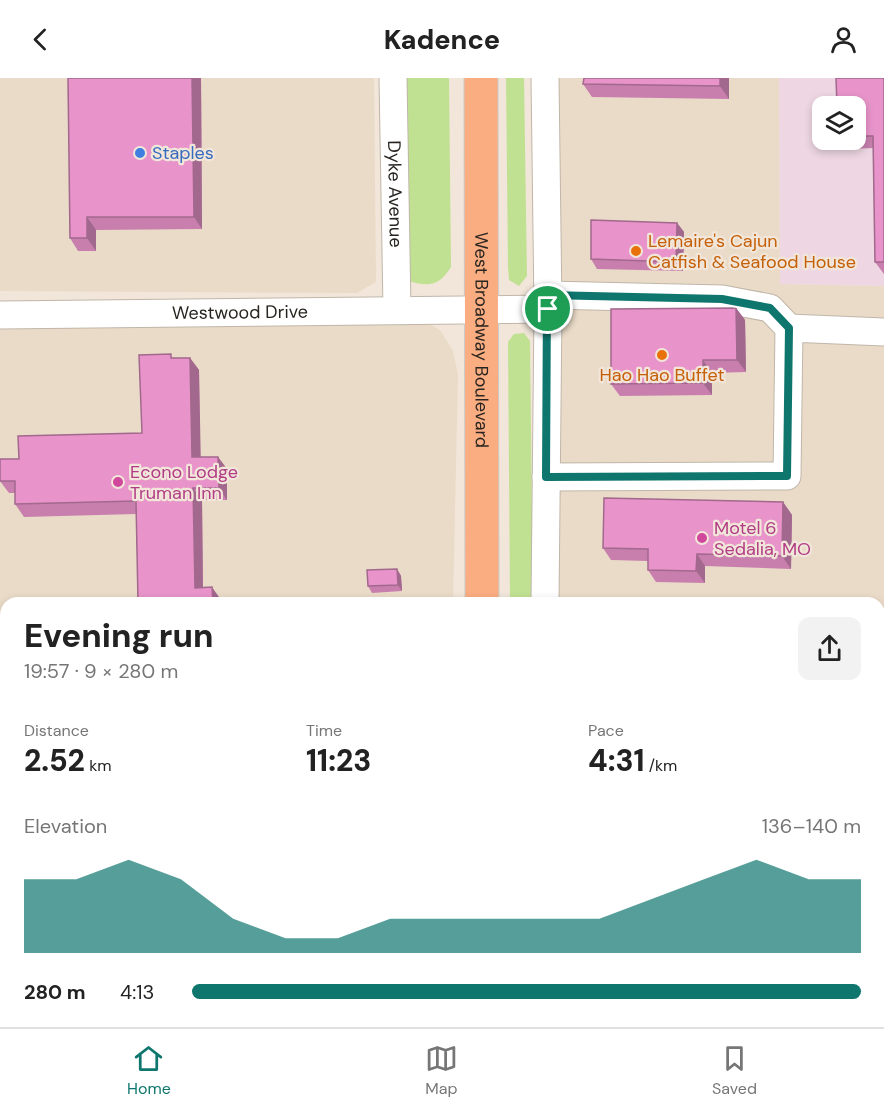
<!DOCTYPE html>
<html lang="en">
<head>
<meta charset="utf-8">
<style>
  body { margin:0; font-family:"DM Sans",sans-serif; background:#f2f2f2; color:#222; height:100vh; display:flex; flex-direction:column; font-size:22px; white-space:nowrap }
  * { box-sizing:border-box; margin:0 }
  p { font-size:20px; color:#767676 }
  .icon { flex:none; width:33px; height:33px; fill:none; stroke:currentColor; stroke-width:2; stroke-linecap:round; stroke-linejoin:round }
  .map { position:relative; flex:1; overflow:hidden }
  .sheet { position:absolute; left:0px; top:519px; width:885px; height:430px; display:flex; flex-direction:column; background:#fff; border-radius:18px 18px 0 0; box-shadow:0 3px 9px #0003 }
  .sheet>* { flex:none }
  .tools { position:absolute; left:812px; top:18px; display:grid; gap:12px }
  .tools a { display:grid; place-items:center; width:54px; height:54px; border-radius:12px; background:#fff; box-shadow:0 3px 9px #0003; font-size:30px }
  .pin { position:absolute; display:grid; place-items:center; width:51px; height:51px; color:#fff; margin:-26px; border:3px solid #fff; border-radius:50%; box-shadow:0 2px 6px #0007 }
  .round { display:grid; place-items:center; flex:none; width:63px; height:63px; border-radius:12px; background:#f2f2f2 }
  .summary { display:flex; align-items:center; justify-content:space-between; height:102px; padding:0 24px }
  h1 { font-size:33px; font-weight:800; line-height:45px }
  .metrics { display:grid; grid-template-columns:repeat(3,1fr); gap:9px; height:102px; padding:6px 24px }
  .metrics div { display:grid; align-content:center }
  .metrics b { font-size:30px; font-weight:800 }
  .metrics small { font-size:16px; font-weight:400 }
  .metrics p { font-size:16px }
  .chart { height:168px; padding:12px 24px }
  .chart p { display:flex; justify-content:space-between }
  .chart svg { width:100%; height:108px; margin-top:6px; fill:#0f766e; opacity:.7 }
  ul { padding:0 24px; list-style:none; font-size:20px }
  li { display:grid; grid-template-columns:96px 72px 1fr; align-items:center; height:45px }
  li i { height:15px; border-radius:8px; background:#0f766e }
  header { display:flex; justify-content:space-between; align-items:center; height:78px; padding:0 24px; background:#fff; font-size:27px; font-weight:800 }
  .tab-bar { display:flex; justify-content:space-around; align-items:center; height:84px; border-top:2px solid #e0e0e0; background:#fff; font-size:16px; color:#767676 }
  .tab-bar a { display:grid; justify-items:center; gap:3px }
  .tab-bar .active { color:#0f766e }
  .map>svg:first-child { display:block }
  .built { fill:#eadbc8 }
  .industrial { fill:#eed7e2; fill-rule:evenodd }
  .green { fill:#c1e192 }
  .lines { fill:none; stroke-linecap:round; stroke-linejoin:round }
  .minor-casing { stroke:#c0b6a9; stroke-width:29 }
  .highway-casing { stroke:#cbcac9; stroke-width:35 }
  .minor { stroke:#fff; stroke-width:27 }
  .highway { stroke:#fbad82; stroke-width:33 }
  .wall { fill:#c87fae }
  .shaded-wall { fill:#a2688d }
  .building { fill:#e894ca; stroke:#a2688d; stroke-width:1.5 }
  .route-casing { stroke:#fff; stroke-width:12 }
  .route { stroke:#0f766e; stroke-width:8 }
  .shop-dot { fill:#3f7fe0; stroke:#f1e6d9; stroke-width:2 }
  .food-dot { fill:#e8710a; stroke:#f1e6d9; stroke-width:2 }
  .hotel-dot { fill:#d1479c; stroke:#f1e6d9; stroke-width:2 }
  .labels { text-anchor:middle; stroke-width:4.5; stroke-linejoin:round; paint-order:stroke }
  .shop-label { font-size:18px; fill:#366cbe; stroke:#f1e6d9; text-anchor:start }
  .street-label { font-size:18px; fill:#28241f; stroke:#f1e6d9 }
  .food-label { font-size:18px; fill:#c56008; stroke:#f1e6d9; text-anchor:start }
  .hotel-label { font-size:18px; fill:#b23c85; stroke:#f1e6d9; text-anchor:start }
</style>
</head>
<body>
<header><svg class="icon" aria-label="back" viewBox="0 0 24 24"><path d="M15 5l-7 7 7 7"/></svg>Kadence<svg class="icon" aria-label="person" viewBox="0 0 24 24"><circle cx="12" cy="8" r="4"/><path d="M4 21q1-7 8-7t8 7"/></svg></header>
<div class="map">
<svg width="884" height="949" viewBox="0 0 884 949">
  <rect width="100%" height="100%" fill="#f1e6d9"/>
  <g class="built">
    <path d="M0,0H374L376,204L357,215L0,213Z"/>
    <path d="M545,0H779L780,206L884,208V689H879V525H549Z"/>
    <path d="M423,243L440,252L453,273L458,296L453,525H6V698H0V244Z"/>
    <path d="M879,719H884V949H510V944H879Z"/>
    <path d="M0,728H6V944H454V949H0Z"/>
  </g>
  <path class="industrial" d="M779,0H884V208L780,206ZM822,28H855V62H822Z"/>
  <g class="green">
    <path d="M399,0H449L451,189C439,208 430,209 408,203Z"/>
    <path d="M506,0H524L527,198L519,208L509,202L508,189Z"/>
    <path d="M524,255L530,263L533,525H510L508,264L514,256Z"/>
  </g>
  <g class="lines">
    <g class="minor-casing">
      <g id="minor">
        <path id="s1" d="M393,0L397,231"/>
        <path d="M547,217L722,221L770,230L789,250"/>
        <path id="s2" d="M0,237L548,231"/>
        <path d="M546,399L787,398L789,250L884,254"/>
        <path d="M545,525L548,231L545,0"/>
        <path d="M879,708H884"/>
        <path d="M0,715H6"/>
        <path d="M546,944V949"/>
      </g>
    </g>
    <g class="highway-casing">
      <g id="highway">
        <path id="s3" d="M481,0L482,525"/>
        <path d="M484,944V949"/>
      </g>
    </g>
    <use href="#minor" class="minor"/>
    <use href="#highway" class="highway"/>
  </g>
  <g class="wall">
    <path d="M68,0H201L202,151L96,152V173H78L70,160Z"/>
    <path d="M729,0V21L592,19L583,6Z"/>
    <path d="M884,0V196L875,184L874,70L846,71L840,62H855V28Z"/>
    <path d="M677,145L684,154L683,193L597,191L591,181Z"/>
    <path d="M736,230L745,242L746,294L712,295V317L620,318L611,306Z"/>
    <path d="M173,280H190L199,292L200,379H218L227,391V422H202L203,510L221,522L138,523L136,436L24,439L15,426V415H9L0,403L19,381L142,355Z"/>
    <path d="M783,424L792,437L791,491L705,488V505L656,504L648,492V483L611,482L603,470Z"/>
    <path d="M397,491L401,498L402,513L372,515L368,508Z"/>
  </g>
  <g class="shaded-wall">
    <path d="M192,0H201L202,151L194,139Z"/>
    <path d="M720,0H729V21L720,8Z"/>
    <path d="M87,139L96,152V173L87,160Z"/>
    <path d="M677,145L684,154L683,193L676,184Z"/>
    <path d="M736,230L745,242L746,294L737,282Z"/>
    <path d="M190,280L199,292L201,392L192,379Z"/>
    <path d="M703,282L712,295V317L703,305Z"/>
    <path d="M218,379L227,391V422L219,410Z"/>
    <path d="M193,410L202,422L203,522L195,510Z"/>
    <path d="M783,424L792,437L791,491L782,478Z"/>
    <path d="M697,476L705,488V505L696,493Z"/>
    <path d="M397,491L401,498L402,513L398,507Z"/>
    <path d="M212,509L221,522V525H213Z"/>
    <rect x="192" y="944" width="7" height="5"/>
  </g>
  <g class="building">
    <path d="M68,0H192L194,139H87V160H70Z"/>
    <path d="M584,0H720V8L583,6Z"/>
    <path d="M836,0H884V184H875L873,58H855V28H837Z"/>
    <path d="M591,142L677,145L676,184L591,181Z"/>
    <path d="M736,230L737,282H703V305L611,306V231Z"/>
    <path d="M171,276V280H190L192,379H218L219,410H193L195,510L212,509L213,525H134L138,523L136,423L15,426V403H0V381H19L18,358L142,355L139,277Z"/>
    <path d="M604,420L783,424L782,478L697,476L696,493L648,492V471L603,470Z"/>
    <path d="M397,491L398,507L368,508L367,492Z"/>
    <path d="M884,935V949H631L630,944H879V936Z"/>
    <rect x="134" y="944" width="58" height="5"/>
  </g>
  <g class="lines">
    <g class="route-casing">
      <path id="route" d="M547,217L722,221L770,230L789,250L787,398L546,399Z"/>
    </g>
    <use href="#route" class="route"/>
  </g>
  <circle class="shop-dot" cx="140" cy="75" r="6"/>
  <g class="food-dot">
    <circle cx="636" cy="173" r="6"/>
    <circle cx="662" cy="277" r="6"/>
  </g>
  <g class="hotel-dot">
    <circle cx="118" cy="404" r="6"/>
    <circle cx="702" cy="460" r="6"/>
  </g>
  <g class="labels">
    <g class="shop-label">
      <text x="152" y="81">Staples</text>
    </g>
    <g class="street-label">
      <text dy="6" stroke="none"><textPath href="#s1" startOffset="116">Dyke Avenue</textPath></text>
      <text dy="6" stroke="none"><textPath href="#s2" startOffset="240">Westwood Drive</textPath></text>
      <text dy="6" stroke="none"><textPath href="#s3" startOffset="262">West Broadway Boulevard</textPath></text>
    </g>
    <g class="food-label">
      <text x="648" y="169">Lemaire's Cajun<tspan x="648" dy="21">Catfish &amp; Seafood House</tspan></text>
      <text x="662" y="303" text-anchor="middle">Hao Hao Buffet</text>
    </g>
    <g class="hotel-label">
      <text x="130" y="400">Econo Lodge<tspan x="130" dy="21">Truman Inn</tspan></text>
      <text x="714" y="456">Motel 6<tspan x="714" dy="21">Sedalia, MO</tspan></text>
    </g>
  </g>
</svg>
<div class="tools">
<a><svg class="icon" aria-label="layers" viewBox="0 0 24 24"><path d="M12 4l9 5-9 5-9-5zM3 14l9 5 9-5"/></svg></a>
</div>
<div class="pin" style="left:548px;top:231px;background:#1e9e55"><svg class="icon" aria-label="arrive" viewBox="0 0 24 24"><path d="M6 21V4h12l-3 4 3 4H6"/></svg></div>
<section class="sheet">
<div class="summary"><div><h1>Evening run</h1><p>19:57 · 9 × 280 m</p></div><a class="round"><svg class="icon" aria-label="share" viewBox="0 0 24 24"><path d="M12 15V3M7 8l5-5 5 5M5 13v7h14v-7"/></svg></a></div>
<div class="metrics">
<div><p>Distance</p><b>2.52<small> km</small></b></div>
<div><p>Time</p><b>11:23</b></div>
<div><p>Pace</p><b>4:31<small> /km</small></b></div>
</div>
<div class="chart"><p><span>Elevation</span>136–140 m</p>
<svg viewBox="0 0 160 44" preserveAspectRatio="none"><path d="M0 44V14L10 14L20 6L30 14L40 30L50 38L60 38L70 30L80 30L90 30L100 30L110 30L120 22L130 14L140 6L150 14L160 14V44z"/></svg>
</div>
<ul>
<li><b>280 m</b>4:13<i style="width:100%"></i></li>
</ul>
</section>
</div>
<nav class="tab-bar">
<a class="active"><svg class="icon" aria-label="home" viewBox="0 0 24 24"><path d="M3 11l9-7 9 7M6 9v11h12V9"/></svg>Home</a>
<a><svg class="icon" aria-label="map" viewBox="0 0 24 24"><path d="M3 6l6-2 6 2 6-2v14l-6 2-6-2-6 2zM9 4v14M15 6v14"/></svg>Map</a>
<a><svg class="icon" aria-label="saved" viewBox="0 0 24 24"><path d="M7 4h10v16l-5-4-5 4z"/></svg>Saved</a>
</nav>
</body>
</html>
